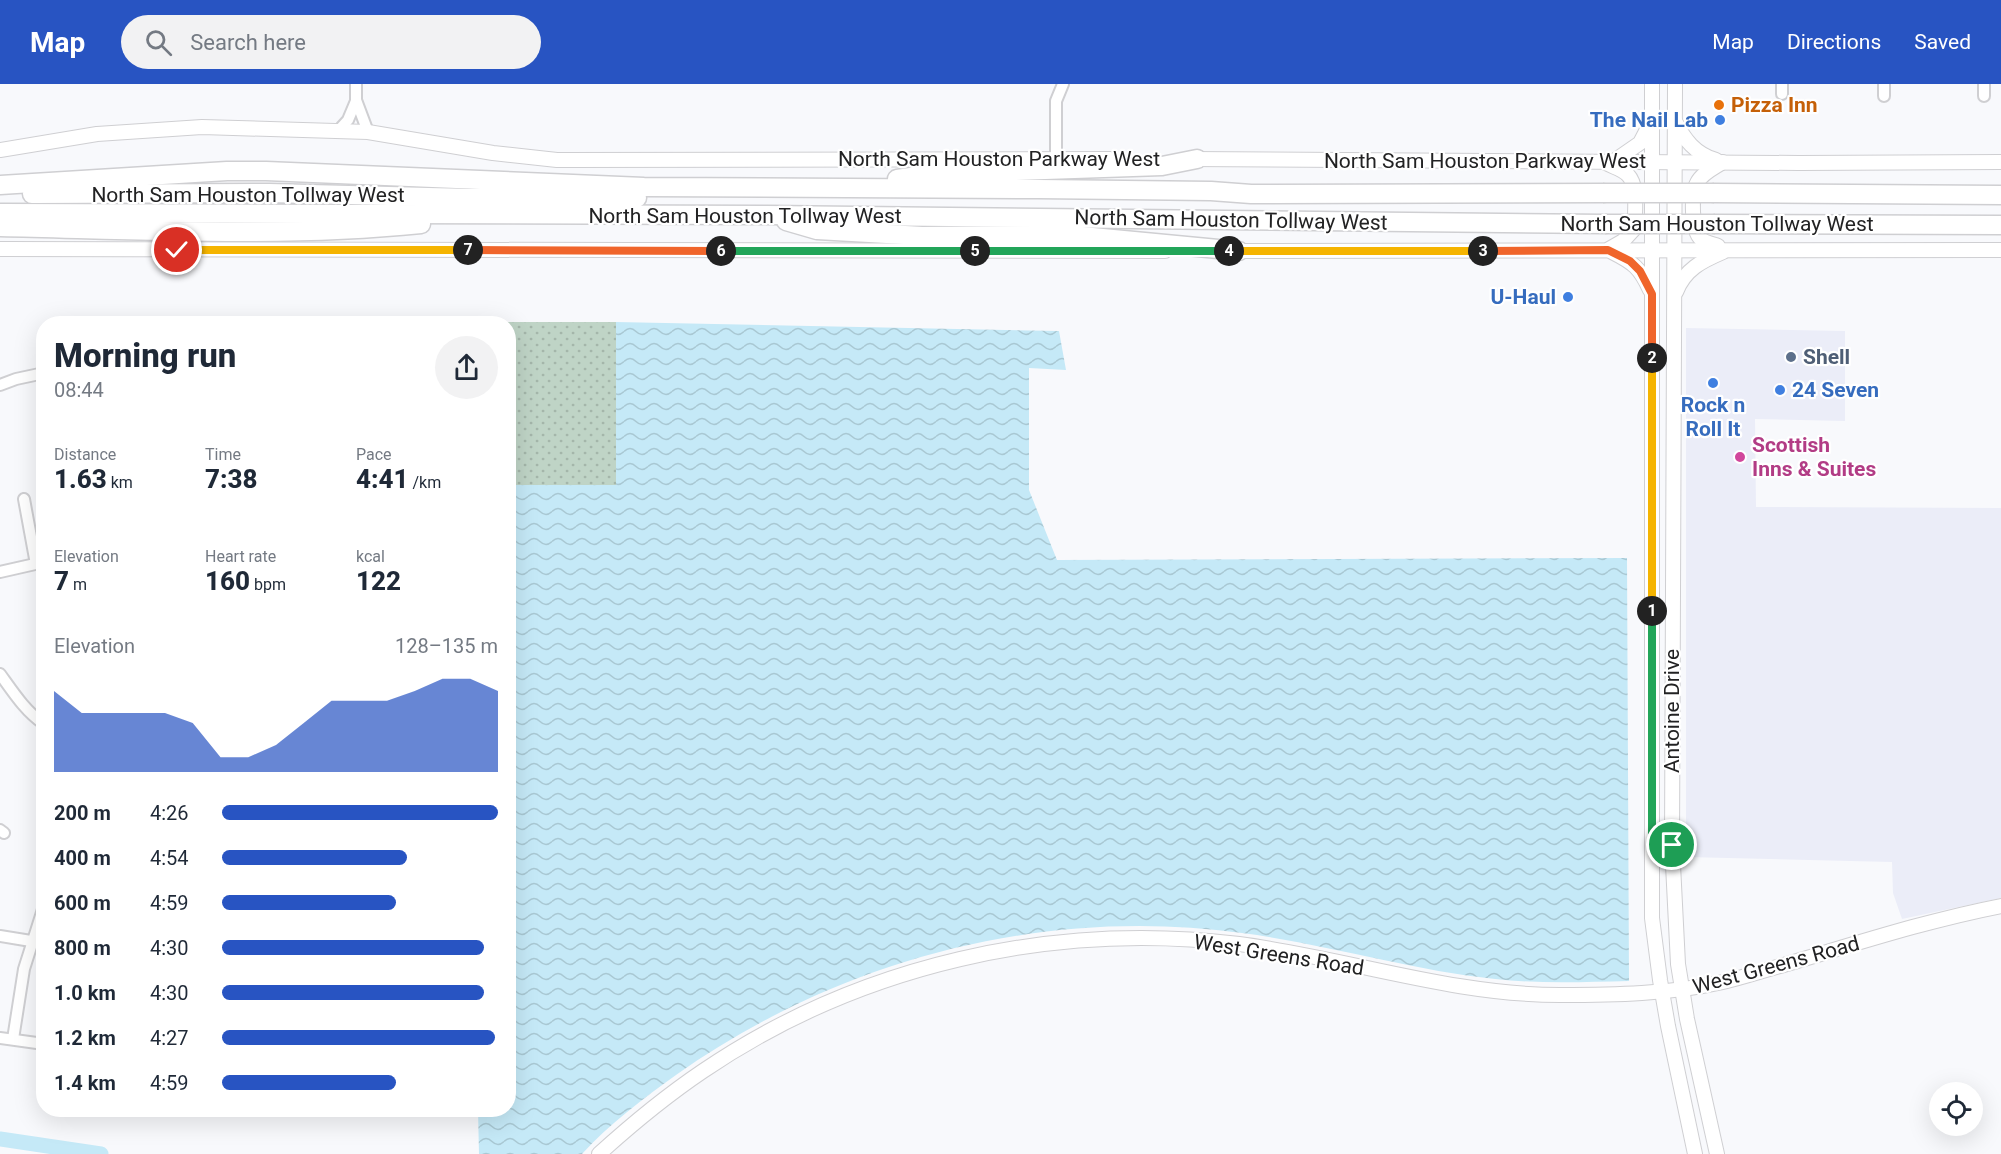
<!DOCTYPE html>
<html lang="en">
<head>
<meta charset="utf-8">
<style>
  body { margin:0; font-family:Roboto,sans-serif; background:#f2f2f3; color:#1f2937; height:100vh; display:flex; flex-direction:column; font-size:22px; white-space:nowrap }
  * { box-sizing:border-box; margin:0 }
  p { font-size:20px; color:#747a83 }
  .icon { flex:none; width:33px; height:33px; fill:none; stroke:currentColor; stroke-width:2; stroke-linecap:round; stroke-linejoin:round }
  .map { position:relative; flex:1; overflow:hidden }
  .side { position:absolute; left:36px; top:232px; width:480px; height:801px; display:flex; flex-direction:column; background:#fff; border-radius:24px; box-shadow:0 6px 24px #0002 }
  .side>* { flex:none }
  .fabs { position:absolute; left:1929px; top:998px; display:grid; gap:12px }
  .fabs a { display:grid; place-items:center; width:54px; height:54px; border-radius:50%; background:#fff; box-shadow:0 6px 24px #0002; font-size:30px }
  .pin { position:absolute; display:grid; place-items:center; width:51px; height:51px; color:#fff; margin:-26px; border:3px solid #fff; border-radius:50%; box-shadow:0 2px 6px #0007 }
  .km { position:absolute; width:30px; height:30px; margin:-15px; border-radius:50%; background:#222; color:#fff; font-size:16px; line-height:30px; text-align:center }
  .round { display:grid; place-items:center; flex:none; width:63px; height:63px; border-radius:32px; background:#f2f2f3 }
  .head { display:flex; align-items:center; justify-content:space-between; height:102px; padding:0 18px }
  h1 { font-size:33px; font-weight:800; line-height:45px }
  .figures { display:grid; grid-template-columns:repeat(3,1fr); gap:9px; height:102px; padding:6px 18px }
  .figures div { display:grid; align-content:center }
  .figures b { font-size:26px; font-weight:800 }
  .figures small { font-size:16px; font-weight:400 }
  .figures p { font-size:16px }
  .chart { height:168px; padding:12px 18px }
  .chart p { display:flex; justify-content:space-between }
  .chart svg { width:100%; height:108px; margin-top:6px; fill:#2854c2; opacity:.7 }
  ul { padding:0 18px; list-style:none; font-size:20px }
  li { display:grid; grid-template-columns:96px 72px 1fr; align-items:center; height:45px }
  li i { height:15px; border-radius:8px; background:#2854c2 }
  header { display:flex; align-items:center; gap:36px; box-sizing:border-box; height:84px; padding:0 30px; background:#2854c2; color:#fff }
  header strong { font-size:28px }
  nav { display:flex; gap:33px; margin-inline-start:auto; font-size:21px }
  .search { width:420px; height:54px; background:#f2f2f3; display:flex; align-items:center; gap:15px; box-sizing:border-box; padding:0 21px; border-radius:33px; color:#747a83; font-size:22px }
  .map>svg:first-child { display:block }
  .built { fill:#ebedf8 }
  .green { fill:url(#green-dots) }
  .water { fill:url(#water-waves) }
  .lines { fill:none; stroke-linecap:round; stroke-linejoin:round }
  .river { stroke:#c5e9f7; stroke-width:15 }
  .street-casing { stroke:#cfcfd2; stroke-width:14 }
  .secondary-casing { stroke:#cfcfd2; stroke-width:16 }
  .highway-casing { stroke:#cfcfd2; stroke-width:21 }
  .street { stroke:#fff; stroke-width:10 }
  .secondary { stroke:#fff; stroke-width:14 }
  .highway { stroke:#fff; stroke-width:18 }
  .highway-bridge-casing { stroke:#cfcfd2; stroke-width:21; stroke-linecap:butt }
  .highway-bridge { stroke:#fff; stroke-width:18 }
  .split-1-casing { stroke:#fff; stroke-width:12 }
  .split-2-casing { stroke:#fff; stroke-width:12 }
  .split-3-casing { stroke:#fff; stroke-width:12 }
  .split-4-casing { stroke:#fff; stroke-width:12 }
  .split-5-casing { stroke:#fff; stroke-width:12 }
  .split-6-casing { stroke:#fff; stroke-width:12 }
  .split-7-casing { stroke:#fff; stroke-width:12 }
  .split-8-casing { stroke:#fff; stroke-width:12 }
  .split-1 { stroke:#22a559; stroke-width:8 }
  .split-2 { stroke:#f5b400; stroke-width:8 }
  .split-3 { stroke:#f0652b; stroke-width:8 }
  .split-4 { stroke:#f5b400; stroke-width:8 }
  .split-5 { stroke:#22a559; stroke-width:8 }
  .split-6 { stroke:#22a559; stroke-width:8 }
  .split-7 { stroke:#f0652b; stroke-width:8 }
  .split-8 { stroke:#f5b400; stroke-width:8 }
  .food-dot { fill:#e8710a; stroke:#fff; stroke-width:2 }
  .shop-dot { fill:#3f7fe0; stroke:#fff; stroke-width:2 }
  .service-dot { fill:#5c6f8a; stroke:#fff; stroke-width:2 }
  .hotel-dot { fill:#d1479c; stroke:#fff; stroke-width:2 }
  .labels { text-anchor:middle; stroke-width:4.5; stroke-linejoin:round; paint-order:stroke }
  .food-label { font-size:21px; font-weight:bold; fill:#c56008; stroke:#fff; text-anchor:start }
  .shop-label { font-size:21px; font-weight:bold; fill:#366cbe; stroke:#fff; text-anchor:end }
  .street-label { font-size:21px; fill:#222223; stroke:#fff }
  .service-label { font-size:21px; font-weight:bold; fill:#4e5e75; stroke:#fff; text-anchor:start }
  .hotel-label { font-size:21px; font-weight:bold; fill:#b23c85; stroke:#fff; text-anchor:start }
</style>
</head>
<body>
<header>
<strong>Map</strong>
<div class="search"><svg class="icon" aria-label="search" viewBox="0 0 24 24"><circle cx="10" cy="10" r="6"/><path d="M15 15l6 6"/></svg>Search here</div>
<nav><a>Map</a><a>Directions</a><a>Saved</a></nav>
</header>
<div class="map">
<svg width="2001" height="1070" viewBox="0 0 2001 1070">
  <defs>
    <pattern id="green-dots" width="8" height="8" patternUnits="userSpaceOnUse" patternTransform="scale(1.5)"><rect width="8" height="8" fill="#bfd4c6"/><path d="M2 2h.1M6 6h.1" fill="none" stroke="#a4b6aa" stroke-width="1.8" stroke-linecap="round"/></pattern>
    <pattern id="water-waves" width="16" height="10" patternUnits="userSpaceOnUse" patternTransform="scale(1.5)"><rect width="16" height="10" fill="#c5e9f7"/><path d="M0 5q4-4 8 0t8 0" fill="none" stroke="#a9c8d3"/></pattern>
  </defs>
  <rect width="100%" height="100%" fill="#f8f9fc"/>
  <path class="built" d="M1686,244L1845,247V337L1755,335L1756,423L2001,424V814L1902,835L1893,809L1892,778L1686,773Z"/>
  <path class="green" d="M470,238H616V401H509L508,240H470Z"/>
  <path class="water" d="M616,238L1059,247L1066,286L1029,284V406L1057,476L1627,474L1629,897C1584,898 1540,900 1495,895C1410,886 1327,860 1242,849C1043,822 840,875 676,991C644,1014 609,1040 582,1070H479L478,1026H508L509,401H616Z"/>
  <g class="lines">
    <path class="river" d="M0,1055L101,1070"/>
    <g class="street-casing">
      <g id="street">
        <path d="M356,0V16L368,48"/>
        <path d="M1884,0V12"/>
        <path d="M1984,0V12"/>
        <path d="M1782,10V0"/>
        <path d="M338,47L348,36L356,17"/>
        <path d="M1056,75V17L1063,0"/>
        <path d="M0,301L16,295L44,289"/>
        <path d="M24,415L36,480"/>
        <path d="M0,488L44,478"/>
        <path d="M0,590C13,608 25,627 44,640"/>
        <path d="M0,746L4,749"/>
        <path d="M0,852L31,857"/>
        <path d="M0,954L44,960"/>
        <path d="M13,955L24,885L44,822"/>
      </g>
    </g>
    <g class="secondary-casing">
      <g id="secondary">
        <path d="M1652,0V834L1660,896L1668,942L1695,1070"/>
        <path d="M1675,0L1672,761L1678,880L1687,935L1717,1070"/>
        <path d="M1675,37C1684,55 1695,70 1716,76"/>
        <path d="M0,66L97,50L202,43L368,48L493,69L557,76L1110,75"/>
        <path d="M1189,75L1799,79L2001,78"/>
        <path d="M1614,77L1640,59L1651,38"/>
        <path d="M1606,79C1613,83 1622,85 1628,91C1639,103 1634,128 1635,144L1623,157L1609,165"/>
        <path d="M1718,162C1713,160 1705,159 1701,155C1691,146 1691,109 1697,99C1702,89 1714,84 1723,78"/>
        <path d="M0,165L1165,167"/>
        <path d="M1229,167L2001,166"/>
        <path d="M1612,168C1634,179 1640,184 1650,206"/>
        <path d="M1676,208C1685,185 1702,177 1723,168"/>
        <path d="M599,1070C632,1040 666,1012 703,987C859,881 1053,837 1239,860C1347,874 1451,911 1560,911C1614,911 1670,910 1723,898C1744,893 1765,886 1787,880C1858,859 1929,836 2001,822"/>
      </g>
    </g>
    <g class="highway-casing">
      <g id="highway">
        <path d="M897,95L932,90L1162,82L1197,75"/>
        <path d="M0,101L227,87H266L644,103L1038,105L1211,107L1251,110L1603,109"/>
        <path d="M1714,109L2001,111"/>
        <path d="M32,110L269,109L468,114H637"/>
        <path d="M0,129L767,131L1605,140"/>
        <path d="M786,137L817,146L922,152L1071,151L1239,167"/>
        <path d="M1715,140L2001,141"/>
        <path d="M0,143C140,146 281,154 421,140"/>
      </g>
    </g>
    <use href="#street" class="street"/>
    <use href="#secondary" class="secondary"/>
    <use href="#highway" class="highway"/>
    <g class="highway-bridge-casing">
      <g id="highway-bridge">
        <path d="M1603,109H1714"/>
        <path d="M1605,140H1715"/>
      </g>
    </g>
    <use href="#highway-bridge" class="highway-bridge"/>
  </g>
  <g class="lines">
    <g class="split-1-casing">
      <path id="split-1" d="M1652,527V761H1672"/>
    </g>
    <g class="split-2-casing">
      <path id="split-2" d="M1652,527V274"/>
    </g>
    <g class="split-3-casing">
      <path id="split-3" d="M1483,167L1608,166L1630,177L1640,187L1652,210V274"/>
    </g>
    <g class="split-4-casing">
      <path id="split-4" d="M1229,167H1483"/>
    </g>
    <g class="split-5-casing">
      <path id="split-5" d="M975,167H1229"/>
    </g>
    <g class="split-6-casing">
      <path id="split-6" d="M721,167H975"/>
    </g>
    <g class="split-7-casing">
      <path id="split-7" d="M468,166L721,167"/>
    </g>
    <g class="split-8-casing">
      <path id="split-8" d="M177,166H468"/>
    </g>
    <use href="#split-1" class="split-1"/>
    <use href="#split-2" class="split-2"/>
    <use href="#split-3" class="split-3"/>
    <use href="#split-4" class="split-4"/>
    <use href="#split-5" class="split-5"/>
    <use href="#split-6" class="split-6"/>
    <use href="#split-7" class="split-7"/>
    <use href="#split-8" class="split-8"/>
  </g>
  <circle class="food-dot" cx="1719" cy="21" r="6"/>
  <g class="shop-dot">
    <circle cx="1720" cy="36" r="6"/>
    <circle cx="1568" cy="213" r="6"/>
    <circle cx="1713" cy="299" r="6"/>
    <circle cx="1780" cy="306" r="6"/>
  </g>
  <circle class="service-dot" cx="1791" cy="273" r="6"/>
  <circle class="hotel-dot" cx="1740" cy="373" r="6"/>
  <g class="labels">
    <g class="food-label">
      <text x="1731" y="28">Pizza Inn</text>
    </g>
    <g class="shop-label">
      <text x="1708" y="43">The Nail Lab</text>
      <text x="1556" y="220">U-Haul</text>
      <text x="1792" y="313" text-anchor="start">24 Seven</text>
      <text x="1713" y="328" text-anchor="middle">Rock n<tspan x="1713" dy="24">Roll It</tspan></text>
    </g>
    <g class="street-label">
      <text x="999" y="82">North Sam Houston Parkway West</text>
      <text x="1485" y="84">North Sam Houston Parkway West</text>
      <text x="248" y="118">North Sam Houston Tollway West</text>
      <text x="745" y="139">North Sam Houston Tollway West</text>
      <text transform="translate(1231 136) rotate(1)" y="7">North Sam Houston Tollway West</text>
      <text x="1717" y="147">North Sam Houston Tollway West</text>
      <text transform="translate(1672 627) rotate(-90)" y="7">Antoine Drive</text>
      <text transform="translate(1279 871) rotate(9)" y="7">West Greens Road</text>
      <text transform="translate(1776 881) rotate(-15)" y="7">West Greens Road</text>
    </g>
    <g class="service-label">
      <text x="1803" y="280">Shell</text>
    </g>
    <g class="hotel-label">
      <text x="1752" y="368">Scottish<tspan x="1752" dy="24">Inns &amp; Suites</tspan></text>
    </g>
  </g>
</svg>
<div class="fabs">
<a><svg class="icon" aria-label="locate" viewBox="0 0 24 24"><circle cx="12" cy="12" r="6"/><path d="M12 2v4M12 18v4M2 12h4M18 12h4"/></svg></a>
</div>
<div class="pin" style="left:1672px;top:761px;background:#1e9e55"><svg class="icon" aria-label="arrive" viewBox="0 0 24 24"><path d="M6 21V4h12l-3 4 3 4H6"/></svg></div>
<div class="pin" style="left:177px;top:166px;background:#d93025"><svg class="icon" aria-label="check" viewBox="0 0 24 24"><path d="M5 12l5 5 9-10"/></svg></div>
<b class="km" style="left:1652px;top:527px">1</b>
<b class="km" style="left:1652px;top:274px">2</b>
<b class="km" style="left:1483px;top:167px">3</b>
<b class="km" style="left:1229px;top:167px">4</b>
<b class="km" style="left:975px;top:167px">5</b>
<b class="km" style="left:721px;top:167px">6</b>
<b class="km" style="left:468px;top:166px">7</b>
<section class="side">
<div class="head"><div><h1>Morning run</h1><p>08:44</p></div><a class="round"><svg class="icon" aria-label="share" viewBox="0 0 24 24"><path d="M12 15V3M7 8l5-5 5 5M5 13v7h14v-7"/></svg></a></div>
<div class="figures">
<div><p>Distance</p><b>1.63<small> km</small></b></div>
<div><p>Time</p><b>7:38</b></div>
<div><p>Pace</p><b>4:41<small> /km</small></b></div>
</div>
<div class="figures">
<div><p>Elevation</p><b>7<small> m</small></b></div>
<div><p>Heart rate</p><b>160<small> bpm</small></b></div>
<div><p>kcal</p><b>122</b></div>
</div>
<div class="chart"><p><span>Elevation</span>128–135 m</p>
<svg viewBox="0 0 160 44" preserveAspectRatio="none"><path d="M0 44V11L10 20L20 20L30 20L40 20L50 24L60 38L70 38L80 33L90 24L100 15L110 15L120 15L130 11L140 6L150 6L160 11V44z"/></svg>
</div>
<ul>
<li><b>200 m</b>4:26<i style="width:100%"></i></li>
<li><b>400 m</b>4:54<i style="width:67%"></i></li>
<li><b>600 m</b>4:59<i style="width:63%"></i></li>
<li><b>800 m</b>4:30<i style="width:95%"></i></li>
<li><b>1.0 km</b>4:30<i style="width:95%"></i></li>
<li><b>1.2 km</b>4:27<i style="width:99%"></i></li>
<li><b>1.4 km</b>4:59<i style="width:63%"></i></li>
</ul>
</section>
</div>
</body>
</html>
